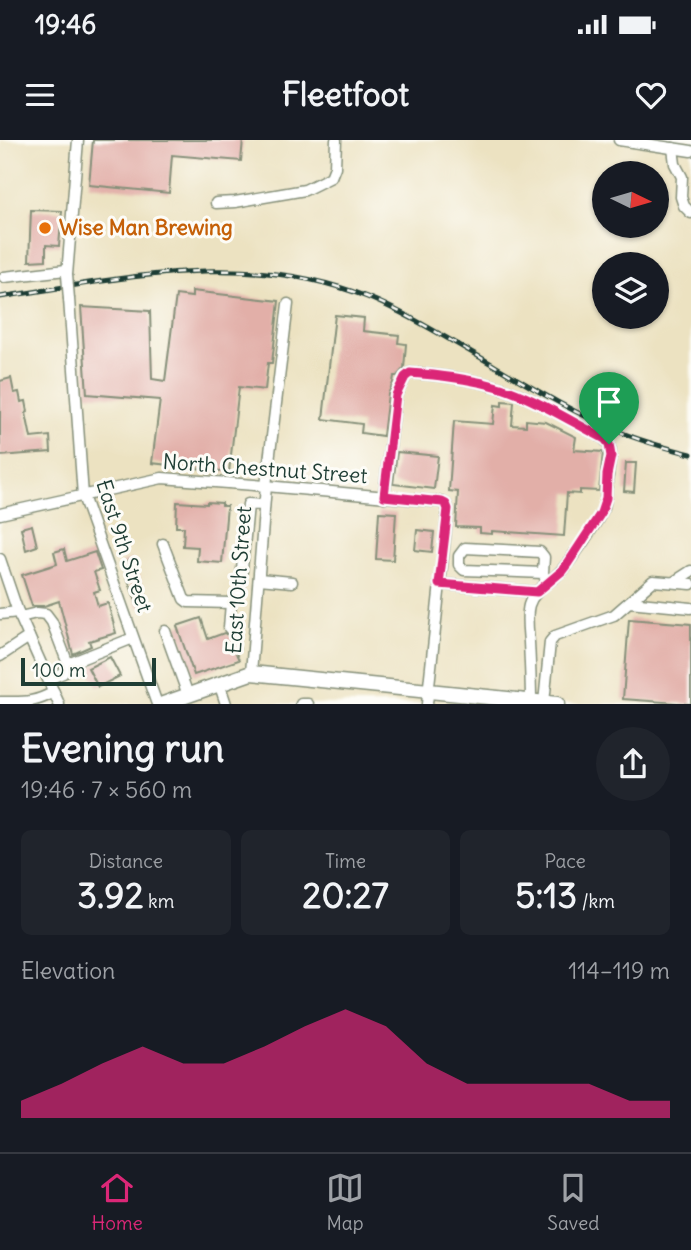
<!DOCTYPE html>
<html lang="en">
<head>
<meta charset="utf-8">
<style>
  body { margin:0; font-family:Delius,sans-serif; background:#20242c; color:#f1f3f6; height:100vh; display:flex; flex-direction:column; font-size:26px; white-space:nowrap }
  * { box-sizing:border-box; margin:0 }
  p { font-size:23px; color:#9ea1a6 }
  .icon { flex:none; width:38px; height:38px; fill:none; stroke:currentColor; stroke-width:2; stroke-linecap:round; stroke-linejoin:round }
  .map { position:relative; height:564px; overflow:hidden }
  .details { display:flex; flex-direction:column; background:#171b24; flex:1 }
  .details>* { flex:none }
  .needle { width:46px; rotate:95deg }
  .fabs { position:absolute; left:592px; top:21px; display:grid; gap:14px }
  .fabs a { display:grid; place-items:center; width:77px; height:77px; border-radius:50%; background:#171b24; box-shadow:0 2px 5px #0004; font-size:35px }
  .scale { position:absolute; left:21px; bottom:18px; width:135px; box-sizing:border-box; padding-left:7px; border:4px solid #1f3d34; border-top:0; font-size:19px; line-height:24px; white-space:nowrap; color:#1f3d34; -webkit-text-stroke:5px #fdfcf7; paint-order:stroke }
  .pin { position:absolute; display:grid; place-items:center; width:60px; height:60px; color:#fff; margin:-72px -30px; border-radius:50% 50% 50% 0; rotate:-45deg; box-shadow:0 0 7px #0007 }
  .pin .icon { rotate:45deg }
  .round { display:grid; place-items:center; flex:none; width:74px; height:74px; border-radius:37px; background:#20242c }
  .headline { display:flex; align-items:center; justify-content:space-between; height:119px; padding:0 21px }
  h1 { font-size:38px; font-weight:700; line-height:52px }
  .metrics { display:grid; grid-template-columns:repeat(3,1fr); gap:10px; height:119px; padding:7px 21px }
  .metrics div { display:grid; align-content:center; border-radius:10px; background:#20242c; text-align:center }
  .metrics b { font-size:35px; font-weight:700 }
  .metrics small { font-size:19px; font-weight:400 }
  .metrics p { font-size:19px }
  .chart { height:196px; padding:14px 21px }
  .chart p { display:flex; justify-content:space-between }
  .chart svg { width:100%; height:126px; margin-top:7px; fill:#db2777; opacity:.7 }
  .status { display:flex; justify-content:space-between; align-items:center; height:49px; padding:0 35px; background:#171b24; direction:ltr }
  .status svg { height:19px; fill:currentColor }
  header { display:flex; justify-content:space-between; align-items:center; height:91px; padding:0 21px; background:#171b24; font-size:32px; font-weight:700 }
  .dock { display:flex; justify-content:space-around; align-items:center; height:98px; border-top:2px solid #363941; background:#171b24; font-size:19px; color:#9ea1a6 }
  .dock a { display:grid; justify-items:center; gap:4px }
  .dock .on { color:#db2777 }
  .map>svg:first-child { display:block }
  .building { fill:#e2afa8 }
  .lines { fill:none; stroke-linecap:round; stroke-linejoin:round }
  .minor-casing { stroke:#86907a; stroke-width:13 }
  .major-casing { stroke:#86907a; stroke-width:17 }
  .minor { stroke:#fff; stroke-width:10 }
  .major { stroke:#fff; stroke-width:14 }
  .rail-casing { stroke:#1f3d34; stroke-width:5 }
  .rail { stroke:#fdfcf7; stroke-width:2.5; stroke-dasharray:8; stroke-linecap:butt }
  .minor-bridge-casing { stroke:#86907a; stroke-width:13; stroke-linecap:butt }
  .minor-bridge { stroke:#fff; stroke-width:10 }
  .route-casing { stroke:#fff; stroke-width:14 }
  .route { stroke:#db2777; stroke-width:9 }
  .food-dot { fill:#e8710a; stroke:#fdfcf7; stroke-width:2.5 }
  .labels { text-anchor:middle; stroke-width:6; stroke-linejoin:round; paint-order:stroke }
  .food-label { font-size:21px; font-weight:bold; fill:#c56008; stroke:#fdfcf7; text-anchor:start }
  .street-label { font-size:21px; fill:#1f3d34; stroke:#fdfcf7 }
</style>
</head>
<body>
<div class="status"><b>19:46</b><svg viewBox="0 0 49 12"><path d="M0 12V9h3v3zM5 12V6h3v6zM10 12V3h3v9zM15 12V0h3v12zM26 1h20v11H26zM47 4h2v5h-2z"/></svg></div>
<header><svg class="icon" aria-label="menu" viewBox="0 0 24 24"><path d="M4 6h16M4 12h16M4 18h16"/></svg>Fleetfoot<svg class="icon" aria-label="heart" viewBox="0 0 24 24"><path d="M12 20l-8-8c-3-5 5-10 8-4 3-6 11-1 8 4z"/></svg></header>
<div class="map">
<svg width="691" height="564" viewBox="0 0 691 564">
  <rect width="100%" height="100%" fill="#fdfcf7"/>
  <filter id="ink" filterUnits="userSpaceOnUse"><feTurbulence type="fractalNoise" baseFrequency=".0143" numOctaves="2"/><feDisplacementMap in="SourceGraphic" scale="14" xChannelSelector="R" yChannelSelector="G"/><feConvolveMatrix kernelMatrix="1 2 1 2 8 2 1 2 1" color-interpolation-filters="sRGB"/></filter>
  <filter id="wash" filterUnits="userSpaceOnUse"><feTurbulence type="fractalNoise" baseFrequency=".00686" numOctaves="4" result="noise"/><feDisplacementMap in="SourceGraphic" scale="28" xChannelSelector="R" yChannelSelector="G"/><feGaussianBlur stdDeviation="1.57" result="paint"/><feColorMatrix in="noise" values="0 0 0 0 0 0 0 0 0 0 0 0 0 0 0 0 0 1.4 0 .05"/><feComposite in="paint" operator="in"/></filter>
  <g filter="url(#wash)">
    <rect width="100%" height="100%" fill="#ece2c1"/>
    <g id="blocks">
      <g class="building">
        <path d="M93,0H243L241,21L172,15L169,53L89,45Z"/>
        <path d="M31,70L62,71L59,106L46,105V120L29,121Z"/>
        <path d="M192,151L279,161L272,223H268L265,250L239,247L229,332L152,323L160,260L87,254L81,167L150,171L152,239L165,241L176,155L192,157Z"/>
        <path d="M335,175L364,178L363,191L399,195L398,203L406,204L404,228L397,236H394L393,243L388,254L383,296L361,293L362,284L323,279Z"/>
        <path d="M11,238L14,253L19,252L21,262L26,261L28,272L26,273L31,298L50,296L51,312L0,316V241Z"/>
        <path d="M502,261L514,262L512,285L526,286V280L546,282L576,297L574,310L603,312L599,351L580,350V354L567,353L564,396L492,391V394L480,393V388L456,387L458,352L449,351L454,281L493,284L495,265L502,266Z"/>
        <path d="M397,312L438,316L434,349L393,344Z"/>
        <path d="M626,323H636L634,352L624,351Z"/>
        <path d="M177,362L207,364V362L222,363V366H227L222,423L197,421L198,407L183,406L184,387H176Z"/>
        <path d="M379,372L396,373L393,420L376,419Z"/>
        <path d="M32,385L37,406L26,410L21,388Z"/>
        <path d="M417,390L434,392L432,412L415,410Z"/>
        <path d="M64,409L67,421L95,412L101,430L94,432L100,450L94,452L98,466L108,463L116,493L89,501L91,506L73,514L59,461L44,466H32L22,435L57,424L54,412Z"/>
        <path d="M132,419L149,463L138,467L122,423Z"/>
        <path d="M201,478L208,499L224,493L229,496L235,493L240,509L235,511L239,520L194,535L177,486Z"/>
        <path d="M629,479L691,484V564L623,559Z"/>
        <path d="M110,517L120,536L98,547L88,528Z"/>
      </g>
    </g>
  </g>
  <g filter="url(#ink)">
    <use href="#blocks" fill-opacity="0" stroke="#86907a" stroke-width="2"/>
    <g class="lines">
      <g class="minor-casing">
        <g id="minor">
          <path d="M619,0L691,11"/>
          <path d="M673,8L675,24L682,37L681,57L684,66L691,73"/>
          <path d="M216,63L235,62L305,50L331,37L335,27L336,0"/>
          <path d="M67,135L78,0"/>
          <path d="M4,137L66,130"/>
          <path d="M69,159L83,356L157,564"/>
          <path d="M384,357L396,255L405,237L410,233C437,235 464,238 491,245C530,255 570,280 605,299C615,311 609,321 608,335C606,346 607,357 604,367C599,380 572,419 562,430C552,442 534,449 529,465C526,476 528,490 529,502C530,522 531,542 531,562"/>
          <path d="M0,374L162,338L266,346L442,362L446,364L448,369L427,564"/>
          <path d="M163,404L184,459L188,462L231,463L238,454L241,440L248,364L264,365"/>
          <path d="M0,419L18,472L59,564"/>
          <path d="M543,433L464,430L459,425V416L465,408L540,412L544,417L543,433L547,443"/>
          <path d="M259,439L292,442"/>
          <path d="M674,442L691,431"/>
          <path d="M439,444L537,452"/>
          <path d="M629,462L691,468"/>
          <path d="M0,474L18,472"/>
          <path d="M20,477L37,473L46,474L52,482L68,524L63,533L48,539"/>
          <path d="M229,488L231,463"/>
          <path d="M165,491L188,555"/>
          <path d="M0,516L29,497"/>
          <path d="M68,524L133,498"/>
          <path d="M251,533L266,346L288,164"/>
          <path d="M219,543L226,564"/>
          <path d="M0,562C23,562 33,564 54,552"/>
          <path d="M544,563L550,502L555,496L614,475L653,441L691,444"/>
          <path d="M301,564H308"/>
        </g>
      </g>
      <g class="major-casing">
        <path id="major" d="M163,564L251,533L557,564"/>
      </g>
      <use href="#minor" class="minor"/>
      <use href="#major" class="major"/>
      <g class="rail-casing">
        <path id="rail" d="M0,157C125,139 245,108 367,157C397,169 424,185 452,201C507,232 561,268 620,292C643,302 667,308 691,314"/>
      </g>
      <use href="#rail" class="rail"/>
      <g class="minor-bridge-casing">
        <path id="minor-bridge" d="M67,135L69,159"/>
      </g>
      <use href="#minor-bridge" class="minor-bridge"/>
    </g>
  </g>
  <g class="lines" filter="url(#ink)">
    <g class="route-casing">
      <path id="route" d="M410,233C437,235 464,238 491,245C530,255 570,281 605,299L609,304L611,316L607,335L606,358L601,373L568,423L562,431L537,452L439,444L448,369L446,364L442,362L384,356L396,255L405,237Z"/>
    </g>
    <use href="#route" class="route"/>
  </g>
  <circle class="food-dot" cx="45" cy="88" r="7"/>
  <g class="labels">
    <g class="food-label">
      <text x="59" y="95">Wise Man Brewing</text>
    </g>
    <g class="street-label">
      <text transform="translate(265 329) rotate(4)" y="7">North Chestnut Street</text>
      <text transform="translate(124 406) rotate(72)" y="7">East 9th Street</text>
      <text transform="translate(239 440) rotate(-86)" y="7">East 10th Street</text>
    </g>
  </g>
</svg>
<div class="fabs">
<a><svg class="needle" viewBox="-14 -14 28 28"><path d="M0-13l5 13h-10z" fill="#e53935"/><path d="M0 13l5-13h-10z" fill="#9ea1a6"/></svg></a>
<a><svg class="icon" aria-label="layers" viewBox="0 0 24 24"><path d="M12 4l9 5-9 5-9-5zM3 14l9 5 9-5"/></svg></a>
</div>
<div class="scale">100 m</div>
<div class="pin" style="left:609px;top:304px;background:#1e9e55"><svg class="icon" aria-label="arrive" viewBox="0 0 24 24"><path d="M6 21V4h12l-3 4 3 4H6"/></svg></div>
</div>
<section class="details">
<div class="headline"><div><h1>Evening run</h1><p>19:46 · 7 × 560 m</p></div><a class="round"><svg class="icon" aria-label="share" viewBox="0 0 24 24"><path d="M12 15V3M7 8l5-5 5 5M5 13v7h14v-7"/></svg></a></div>
<div class="metrics">
<div><p>Distance</p><b>3.92<small> km</small></b></div>
<div><p>Time</p><b>20:27</b></div>
<div><p>Pace</p><b>5:13<small> /km</small></b></div>
</div>
<div class="chart"><p><span>Elevation</span>114–119 m</p>
<svg viewBox="0 0 160 44" preserveAspectRatio="none"><path d="M0 44V38L10 32L20 25L30 19L40 25L50 25L60 19L70 12L80 6L90 12L100 25L110 32L120 32L130 32L140 32L150 38L160 38V44z"/></svg>
</div>
</section>
<nav class="dock">
<a class="on"><svg class="icon" aria-label="home" viewBox="0 0 24 24"><path d="M3 11l9-7 9 7M6 9v11h12V9"/></svg>Home</a>
<a><svg class="icon" aria-label="map" viewBox="0 0 24 24"><path d="M3 6l6-2 6 2 6-2v14l-6 2-6-2-6 2zM9 4v14M15 6v14"/></svg>Map</a>
<a><svg class="icon" aria-label="saved" viewBox="0 0 24 24"><path d="M7 4h10v16l-5-4-5 4z"/></svg>Saved</a>
</nav>
</body>
</html>
